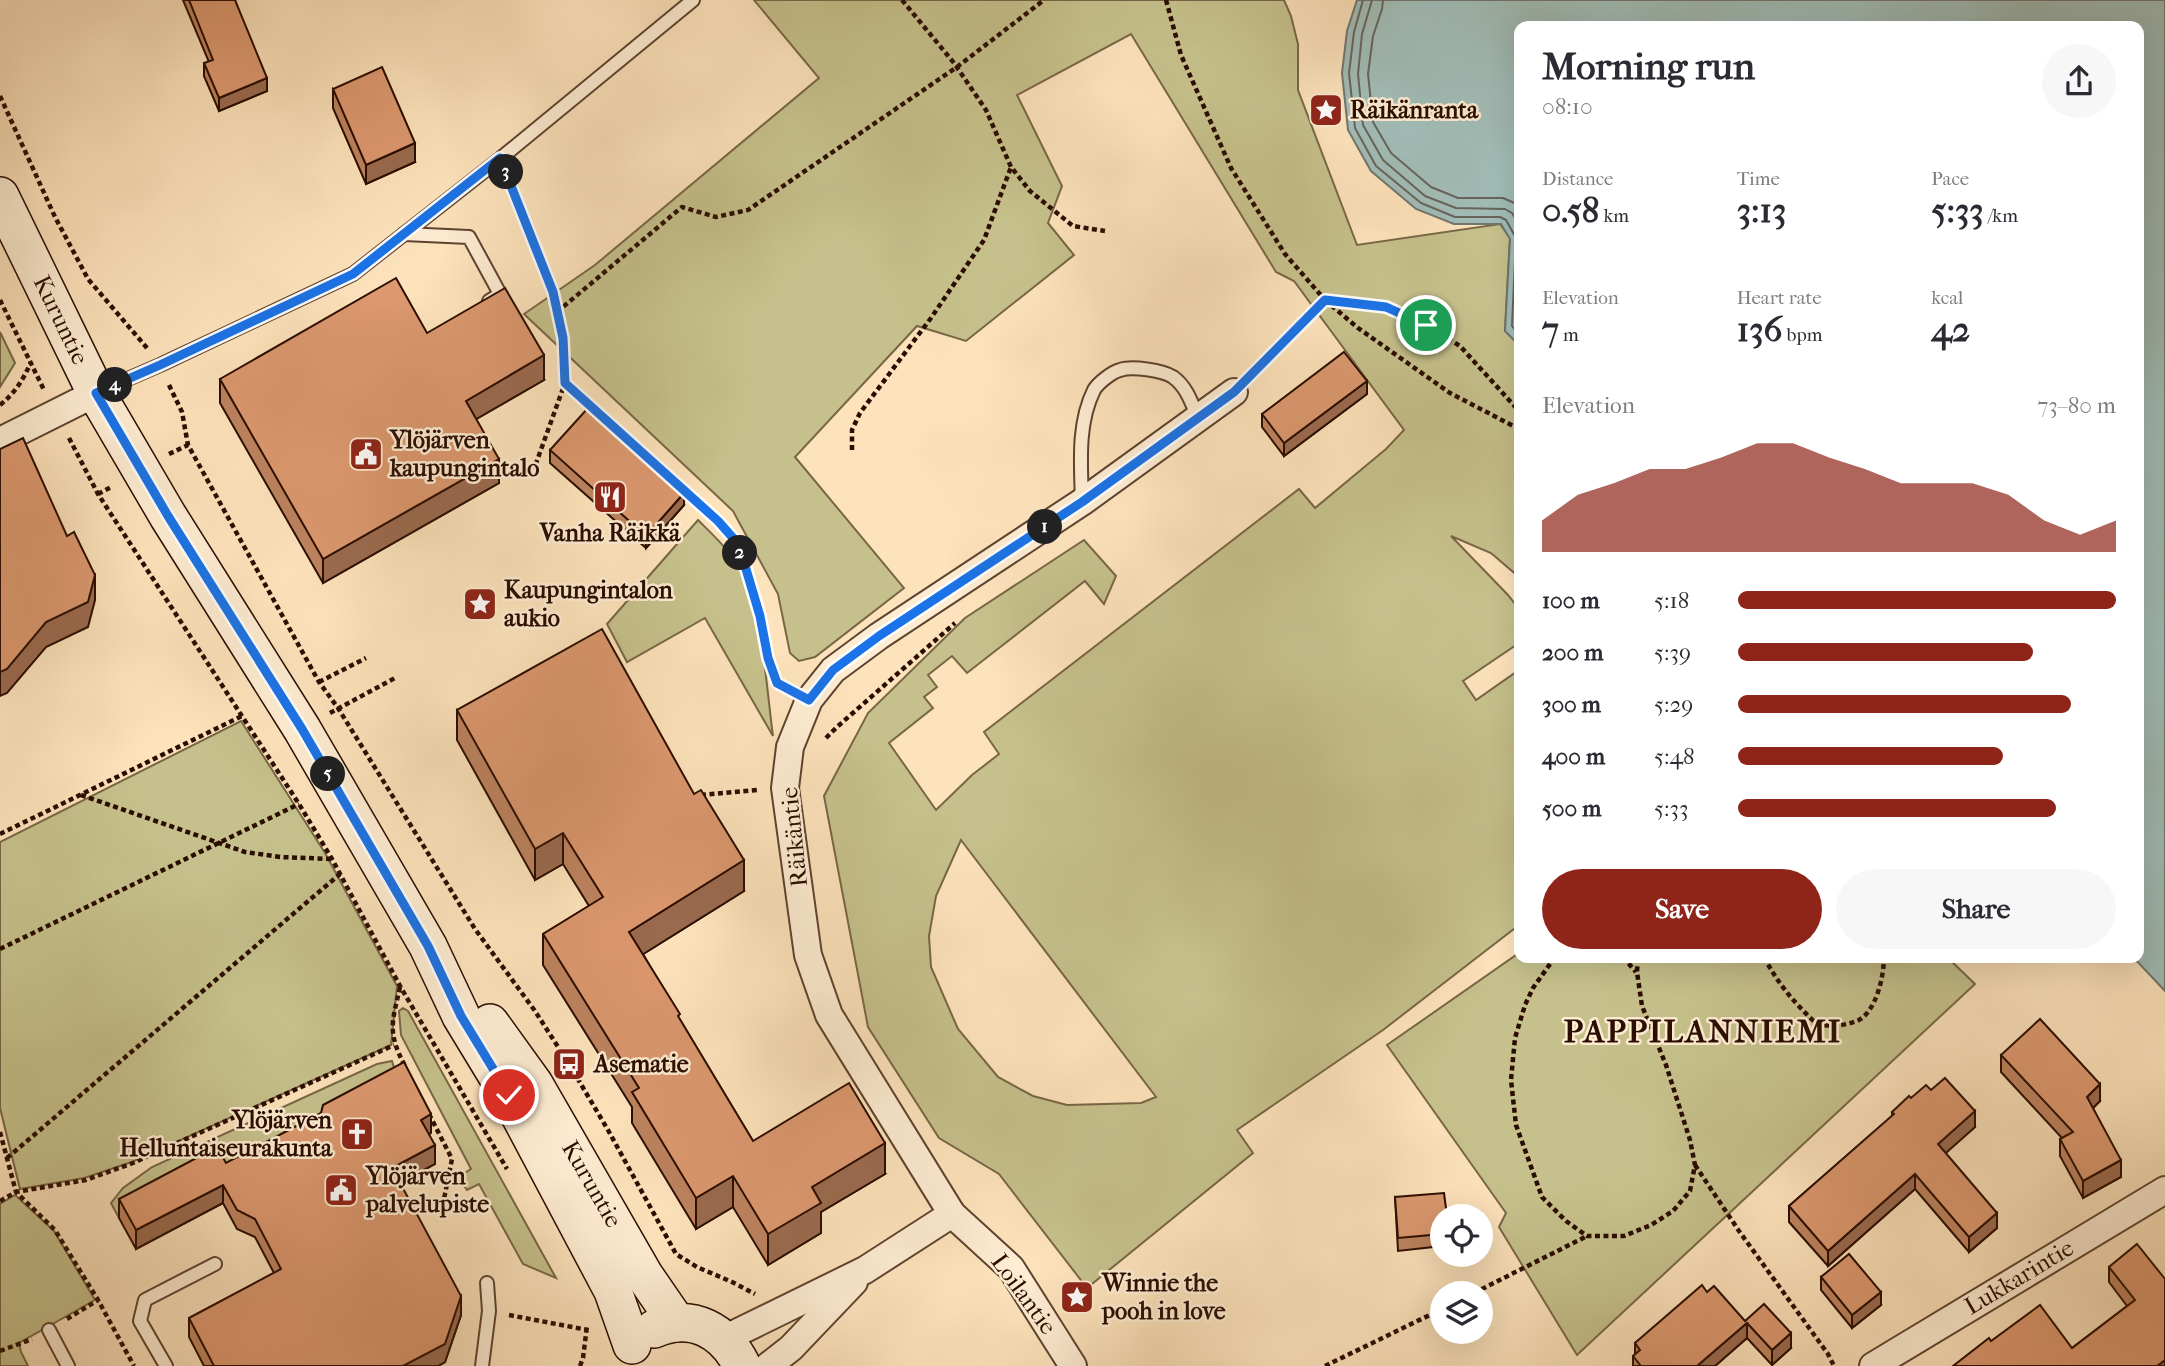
<!DOCTYPE html>
<html lang="en">
<head>
<meta charset="utf-8">
<style>
  body { margin:0; font-family:"IM FELL French Canon",serif; background:#f7f7f7; color:#2b2b33; height:100vh; display:flex; flex-direction:column; font-size:26px; white-space:nowrap }
  * { box-sizing:border-box; margin:0 }
  p { font-size:23px; color:#7c7c81 }
  .icon { flex:none; width:38px; height:38px; fill:none; stroke:currentColor; stroke-width:2; stroke-linecap:round; stroke-linejoin:round }
  .map { position:relative; flex:1; overflow:hidden }
  .details { position:absolute; left:1514px; top:21px; width:630px; height:942px; display:flex; flex-direction:column; background:#fff; border-radius:14px; box-shadow:0 7px 28px #0002 }
  .details>* { flex:none }
  .buttons { position:absolute; left:1430px; top:1204px; display:grid; gap:14px }
  .buttons a { display:grid; place-items:center; width:63px; height:63px; border-radius:50%; background:#fff; box-shadow:0 7px 28px #0002; font-size:35px }
  .pin { position:absolute; display:grid; place-items:center; width:60px; height:60px; color:#fff; margin:-30px; border:4px solid #fff; border-radius:50%; box-shadow:0 2px 7px #0007 }
  .km { position:absolute; width:35px; height:35px; margin:-18px; border-radius:50%; background:#222; color:#fff; font-size:19px; line-height:35px; text-align:center }
  .round { display:grid; place-items:center; flex:none; width:74px; height:74px; border-radius:37px; background:#f7f7f7 }
  .summary { display:flex; align-items:center; justify-content:space-between; height:119px; padding:0 28px }
  h1 { font-size:38px; font-weight:800; line-height:52px }
  .stats { display:grid; grid-template-columns:repeat(3,1fr); gap:10px; height:119px; padding:7px 28px }
  .stats div { display:grid; align-content:center }
  .stats b { font-size:35px; font-weight:800 }
  .stats small { font-size:19px; font-weight:400 }
  .stats p { font-size:19px }
  .chart { height:196px; padding:14px 28px }
  .chart p { display:flex; justify-content:space-between }
  .chart svg { width:100%; height:126px; margin-top:7px; fill:#8f2418; opacity:.7 }
  .primary-button { display:flex; gap:14px; margin-top:auto; padding:14px 28px }
  .primary-button a { flex:1; height:80px; border-radius:42px; background:#8f2418; color:#fff; font-size:28px; font-weight:800; line-height:80px; text-align:center }
  .primary-button a+a { background:#f7f7f7; color:#2b2b33 }
  ul { padding:0 28px; list-style:none; font-size:23px }
  li { display:grid; grid-template-columns:112px 84px 1fr; align-items:center; height:52px }
  li i { height:18px; border-radius:9px; background:#8f2418 }
  .map>svg:first-child { display:block }
  .green { fill:#c6c18c; stroke:#786646; stroke-width:2; fill-rule:evenodd }
  .water { fill:#a1bdb8; stroke:#71766e; stroke-width:2 }
  .lines { fill:none; stroke-linecap:round; stroke-linejoin:round }
  .shore { stroke:#66645c; stroke-width:2 }
  .lane-casing { stroke:#5f422f; stroke-width:16 }
  .street-casing { stroke:#5f422f; stroke-width:30 }
  .secondary-casing { stroke:#2a0c00; stroke-width:40 }
  .path { stroke:#2a0c00; stroke-width:4.5; stroke-dasharray:5 3.5; stroke-linecap:butt }
  .lane { stroke:#feedd3; stroke-width:12 }
  .street { stroke:#feedd3; stroke-width:26 }
  .secondary { stroke:#feedd3; stroke-width:37 }
  .wall { fill:#bd835f; stroke:#2a0c00; stroke-width:2 }
  .shaded-wall { fill:#9a6a4e; stroke:#2a0c00; stroke-width:2 }
  .building { fill:#dc986f; stroke:#2a0c00; stroke-width:2 }
  .route-casing { stroke:#fff; stroke-width:14 }
  .route { stroke:#1a73e8; stroke-width:9 }
  .labels { text-anchor:middle; stroke-width:5; stroke-linejoin:round; paint-order:stroke }
  .poi-label { font-size:24px; font-weight:bold; fill:#2a0c00; stroke:#feedd3; text-anchor:start }
  .street-label { font-size:24px; fill:#2a0c00; stroke:#feedd3 }
  .district-label { font-size:32px; font-weight:bold; letter-spacing:2px; fill:#2a0c00; stroke:#feedd3 }
</style>
</head>
<body>
<div class="map">
<svg width="2165" height="1366" viewBox="0 0 2165 1366">
  <rect width="100%" height="100%" fill="#fde3bc"/>
  <filter id="stains"><feTurbulence type="fractalNoise" baseFrequency=".00286" numOctaves="4"/><feColorMatrix values="0 0 0 0 .2 0 0 0 0 .09 0 0 0 0 .02 0 0 0 .5 -.17"/></filter>
  <radialGradient id="worn" r=".72"><stop offset=".6" stop-color="#630" stop-opacity="0"/><stop offset="1" stop-color="#630" stop-opacity=".3"/></radialGradient>
  <g class="green">
    <path d="M754,0H1284L1291,16L1298,44V90L1357,245L1500,224L1510,238L1505,330L1519,345V577L1491,553L1451,536L1508,595L1519,609V643L1463,681L1476,700L1519,670V925L1383,1030L1237,1130L1253,1153L1087,1288L999,1174L939,1138L868,1027L824,796L868,713L965,618L1084,540L1116,576L1104,604L1085,581L967,673L952,656L928,675L937,687L924,697L933,708L889,743L936,810L972,775L999,754L984,732L1299,489L1315,508L1386,449L1404,430L1294,281L1276,272L1131,34L1017,95L1062,186L1048,223L1074,255L966,341L917,326L795,457L904,588L815,657L799,661L790,653L778,594L733,511L524,314L595,265L819,78ZM961,840L1156,1097L1141,1103L1067,1105L1033,1096L998,1077L958,1029L931,967L929,936L936,896Z"/>
    <path d="M0,332L15,363L0,387Z"/>
    <path d="M698,520C715,537 735,555 744,578C764,628 766,684 773,736L705,618L627,662L607,624Z"/>
    <path d="M241,721L325,853L397,986L391,1045L132,1162L84,1178L20,1189L0,1108V842Z"/>
    <path d="M1519,953V957H1947L1975,984L1577,1355L1499,1227L1506,1213L1387,1045Z"/>
    <path d="M403,1008L408,1011L556,1278L523,1264L479,1184L467,1190L458,1177L471,1169L401,1035L399,1011Z"/>
    <path d="M392,1061L399,1083L119,1218L111,1203L123,1188L152,1167L377,1064Z"/>
    <path d="M15,1195L54,1231L95,1300L19,1343L21,1352L28,1366H0V1204Z"/>
  </g>
  <path class="water" d="M1357,0H2165V991L2133,957H2138V26H1519V345L1505,331L1510,239L1501,224H1454L1416,209L1371,171L1348,130L1342,73L1347,31Z"/>
  <g class="lines">
    <g class="shore">
      <path d="M1363,0L1354,32L1349,73L1355,128L1376,166L1421,203L1455,217H1500L1506,220L1516,238L1512,326L1519,335"/>
      <path d="M1372,0L1362,34L1358,74L1363,125L1383,160L1425,196L1456,208L1505,209L1512,213L1519,224"/>
      <path d="M1383,0L1382,9L1373,36L1368,74L1373,122L1391,153L1431,187L1458,198H1503L1519,205"/>
    </g>
    <g class="lane-casing">
      <g id="lane">
        <path d="M404,234L469,237L500,294L489,301"/>
        <path d="M100,391L160,365L353,274L501,158L693,0"/>
        <path d="M1082,502C1081,465 1077,424 1094,390C1098,383 1112,372 1120,370C1132,366 1162,370 1173,377C1187,387 1192,404 1198,418"/>
        <path d="M49,1330L68,1366"/>
        <path d="M166,1366L140,1321L145,1300L215,1264"/>
        <path d="M482,1366L489,1311L487,1283"/>
      </g>
    </g>
    <g class="street-casing">
      <g id="street">
        <path d="M0,441L96,393"/>
        <path d="M724,1339L865,1270L952,1214"/>
        <path d="M768,1366L791,1348L854,1282"/>
        <path d="M1073,1366L1011,1268L952,1214L829,1015L808,955L785,788L790,747L809,700L833,670L879,636L1082,502L1234,392"/>
        <path d="M1873,1366L2165,1190"/>
      </g>
    </g>
    <g class="secondary-casing">
      <g id="secondary">
        <path d="M0,196L96,393L168,516L302,729L428,946L461,1016L509,1095L613,1291L632,1345"/>
        <path d="M490,1023L534,1084L644,1275L677,1323"/>
        <path d="M654,1329C692,1312 725,1331 742,1366"/>
      </g>
    </g>
    <g class="path">
      <path d="M902,0L954,63L986,110L1011,167L1030,191L1073,226L1105,231"/>
      <path d="M1166,0L1181,55L1231,168L1285,254L1325,300L1254,372"/>
      <path d="M0,96L55,217L88,279L147,348"/>
      <path d="M508,177L553,292L563,338L565,383L534,469"/>
      <path d="M0,300L44,390"/>
      <path d="M1325,300L1358,328L1450,393L1519,429"/>
      <path d="M1328,300L1386,308L1426,325L1460,346L1519,411"/>
      <path d="M557,312L682,207L716,217L748,210L957,67L1044,0"/>
      <path d="M565,383L718,521L732,538L743,559L760,616L767,658L777,683L784,686"/>
      <path d="M169,385L182,412L188,445L319,682L338,708L475,929L535,1011L569,1064L608,1130L676,1254L697,1267L732,1282L755,1294"/>
      <path d="M0,405C15,393 23,380 31,362"/>
      <path d="M69,438L98,494L299,804L332,859L400,986L507,1169"/>
      <path d="M852,450V430L860,413L931,318L984,240L1011,167"/>
      <path d="M169,454L188,445"/>
      <path d="M98,494L113,486"/>
      <path d="M319,682L366,658"/>
      <path d="M330,713L395,678"/>
      <path d="M826,738L837,727L955,623"/>
      <path d="M81,795L245,852L280,857L332,859"/>
      <path d="M701,795L758,790"/>
      <path d="M0,834L242,716"/>
      <path d="M0,949L299,804"/>
      <path d="M1555,957L1533,988L1525,1005L1515,1038L1511,1080L1516,1125L1542,1197L1566,1221L1587,1236H1624L1651,1225L1673,1211L1690,1191L1695,1165L1690,1140L1666,1065L1642,1006L1637,972L1638,957"/>
      <path d="M1623,957L1636,972"/>
      <path d="M1764,957C1778,984 1796,1005 1818,1025C1832,1026 1844,1026 1857,1021C1876,1013 1884,976 1884,957"/>
      <path d="M400,987C392,1023 387,1032 405,1066"/>
      <path d="M429,1114L452,1159L443,1204"/>
      <path d="M0,1132L16,1192L55,1230L98,1300L134,1366"/>
      <path d="M7,1158L340,874"/>
      <path d="M1695,1165L1739,1231L1828,1354L1834,1366"/>
      <path d="M0,1201L16,1192L86,1180L133,1163L394,1045"/>
      <path d="M1474,1293L1587,1236"/>
      <path d="M509,1315L588,1330"/>
      <path d="M67,1319L98,1300"/>
      <path d="M0,1351L32,1339"/>
      <path d="M580,1366L583,1358L587,1326"/>
      <path d="M1325,1366L1442,1309"/>
    </g>
    <use href="#lane" class="lane"/>
    <use href="#street" class="street"/>
    <use href="#secondary" class="secondary"/>
  </g>
  <g class="wall">
    <path d="M183,0H235L267,91L219,111L204,76V63L209,62Z"/>
    <path d="M333,89L415,162L366,184L333,108Z"/>
    <path d="M427,333L544,380L476,419L499,483L323,583L220,403V379Z"/>
    <path d="M1367,394L1284,456L1262,427V414Z"/>
    <path d="M550,450L684,505L646,548L550,463Z"/>
    <path d="M457,710L744,891L643,954L680,1020L753,1141L885,1174L821,1212V1233L768,1265L733,1207L696,1229L632,1123V1107L543,965V934L589,906L563,864L535,880L457,740Z"/>
    <path d="M2001,1055L2100,1101L2093,1108L2121,1177L2083,1198L2060,1156V1139L2062,1138L2001,1072Z"/>
    <path d="M1931,1090L1975,1127L1945,1153L1997,1228L1969,1252L1915,1189L1828,1266L1789,1222V1206L1892,1116V1112L1911,1098Z"/>
    <path d="M431,1133L429,1134L435,1164L399,1183L461,1315L445,1362L438,1366H204L189,1337V1318L274,1273L255,1237L237,1229L223,1203L136,1249L119,1218V1199L226,1163Z"/>
    <path d="M1395,1197L1442,1216V1246L1398,1251Z"/>
    <path d="M2109,1267L2165,1279V1366L1991,1341L2072,1348L2127,1306L2109,1282Z"/>
    <path d="M1821,1277L1881,1305L1852,1328L1821,1290Z"/>
    <path d="M1707,1292L1745,1321L1791,1348L1772,1365L1747,1338L1715,1366H1633V1356L1635,1355V1343Z"/>
  </g>
  <g class="shaded-wall">
    <path d="M267,78V91L219,111V98Z"/>
    <path d="M415,143V162L366,184V165Z"/>
    <path d="M544,355V380L466,425V401Z"/>
    <path d="M1367,381V394L1284,456V443Z"/>
    <path d="M499,459V483L323,583V559Z"/>
    <path d="M684,493V505L646,548V536Z"/>
    <path d="M95,575V600L88,627L46,647L7,693L0,696V672L46,622Z"/>
    <path d="M563,833V864L535,880V849Z"/>
    <path d="M744,860V891L629,963V932Z"/>
    <path d="M2100,1084V1101L2087,1114V1097Z"/>
    <path d="M1975,1111V1127L1938,1160V1144Z"/>
    <path d="M431,1114V1133L421,1138V1120Z"/>
    <path d="M885,1143V1174L821,1212V1233L768,1265V1234L812,1187Z"/>
    <path d="M435,1145V1164L392,1187V1168Z"/>
    <path d="M2121,1160V1177L2083,1198V1181Z"/>
    <path d="M1915,1174V1189L1828,1266V1251Z"/>
    <path d="M733,1176V1207L696,1229V1198Z"/>
    <path d="M223,1185V1203L136,1249V1230Z"/>
    <path d="M1997,1213V1228L1969,1252V1237Z"/>
    <path d="M1881,1292V1305L1852,1328V1315Z"/>
    <path d="M461,1296V1315L445,1362L438,1366H403Z"/>
    <path d="M1747,1323V1338L1715,1366H1697Z"/>
    <path d="M1791,1333V1348L1772,1365V1350Z"/>
    <path d="M2165,1360V1366H2157Z"/>
  </g>
  <g class="building">
    <path d="M189,0H235L267,78L219,98L204,63L213,60Z"/>
    <path d="M382,67L415,143L366,165L333,89Z"/>
    <path d="M396,278L427,333L505,288L544,355L466,401L499,459L323,559L220,379Z"/>
    <path d="M1344,352L1367,381L1284,443L1262,414Z"/>
    <path d="M588,408L684,493L646,536L550,450Z"/>
    <path d="M23,438L67,536L74,532L95,575L88,602L46,622L7,669L0,672V449Z"/>
    <path d="M602,629L694,794L701,790L744,860L629,932L680,1014L678,1016L753,1141L849,1083L885,1143L812,1187L821,1203L768,1234L733,1176L696,1198L632,1092L639,1088L543,934L603,897L563,833L535,849L457,710Z"/>
    <path d="M2040,1019L2100,1084L2087,1097L2121,1160L2083,1181L2060,1139L2073,1132L2001,1055Z"/>
    <path d="M404,1062L431,1114L421,1120L435,1145L392,1168L461,1296L445,1344L403,1366H214L189,1318L281,1269L255,1219L237,1210L223,1185L136,1230L119,1199L217,1147L226,1163L321,1113L323,1105Z"/>
    <path d="M1945,1078L1975,1111L1938,1144L1997,1213L1969,1237L1915,1174L1828,1251L1789,1206L1894,1114L1892,1112L1909,1096L1911,1098L1926,1085L1931,1090Z"/>
    <path d="M1444,1193L1447,1216H1442V1234L1398,1238L1395,1197Z"/>
    <path d="M2137,1244L2165,1279V1360L2157,1366H1953L1989,1338L1991,1341L2040,1305L2072,1348L2135,1300L2109,1267Z"/>
    <path d="M1849,1254L1881,1292L1852,1315L1821,1277Z"/>
    <path d="M1702,1285L1707,1292L1714,1286L1745,1321L1764,1304L1791,1333L1772,1350L1747,1323L1697,1366H1641L1633,1356L1640,1350L1635,1343Z"/>
  </g>
  <g class="lines">
    <g class="route-casing">
      <path id="route" d="M509,1095L461,1016L428,946L302,729L168,516L96,393L160,365L353,274L500,158L553,292L563,338L565,383L718,521L733,538L743,559L760,616L768,658L777,683L809,700L833,670L879,636L1082,502L1234,392L1325,300L1386,307L1426,325"/>
    </g>
    <use href="#route" class="route"/>
  </g>
  <defs>
    <g id="sight-square" transform="scale(1.75)"><rect x="-9" y="-9" width="18" height="18" rx="4" fill="#8f2418" stroke="#feedd3"/><path d="M0-6L1.8-2.2L6-1.7L2.9 1.2L3.7 5.4L0 3.3L-3.7 5.4L-2.9 1.2L-6-1.7L-1.8-2.2Z" fill="#fff"/></g>
    <g id="civic-square" transform="scale(1.75)"><rect x="-9" y="-9" width="18" height="18" rx="4" fill="#8f2418" stroke="#feedd3"/><path d="M-.6-6.5H3V-4.5H.6V-3L4-1V1h2V6H-6V1h2V-1L-.6-3ZM-1.2 2.5V6h2.4V2.5Z" fill="#fff"/></g>
    <g id="restaurant-square" transform="scale(1.75)"><rect x="-9" y="-9" width="18" height="18" rx="4" fill="#8f2418" stroke="#feedd3"/><path d="M-5-6h1v4h1v-4h1v4h1v-4h1v5L-1.5 .5V6h-2V.5L-5-1ZM5-6V6H3V1.5H1.5Q1.5-4 5-6Z" fill="#fff"/></g>
    <g id="bus-square" transform="scale(1.75)"><rect x="-9" y="-9" width="18" height="18" rx="4" fill="#8f2418" stroke="#feedd3"/><path d="M-5-6H5V4H4V6H2V4H-2V6H-4V4H-5ZM-3.5-4V0h7V-4ZM-3.5 1.2v1.5H-2V1.2ZM2 1.2v1.5H3.5V1.2Z" fill="#fff"/></g>
    <g id="church-square" transform="scale(1.75)"><rect x="-9" y="-9" width="18" height="18" rx="4" fill="#8f2418" stroke="#feedd3"/><path d="M-1.2-6h2.4v3.5h3.3v2.4h-3.3V6h-2.4V-.1h-3.3v-2.4h3.3Z" fill="#fff"/></g>
  </defs>
  <g fill-rule="evenodd">
    <use href="#sight-square" x="1326" y="110"/>
    <use href="#civic-square" x="366" y="454"/>
    <use href="#restaurant-square" x="610" y="497"/>
    <use href="#sight-square" x="480" y="604"/>
    <use href="#bus-square" x="569" y="1064"/>
    <use href="#church-square" x="357" y="1134"/>
    <use href="#civic-square" x="341" y="1190"/>
    <use href="#sight-square" x="1077" y="1297"/>
  </g>
  <g class="labels">
    <g class="poi-label">
      <text x="1350" y="118">Räikänranta</text>
      <text x="390" y="448">Ylöjärven<tspan x="390" dy="28">kaupungintalo</tspan></text>
      <text x="610" y="541" text-anchor="middle">Vanha Räikkä</text>
      <text x="504" y="598">Kaupungintalon<tspan x="504" dy="28">aukio</tspan></text>
      <text x="594" y="1072">Asematie</text>
      <text x="332" y="1128" text-anchor="end">Ylöjärven<tspan x="332" dy="28">Helluntaiseurakunta</tspan></text>
      <text x="366" y="1184">Ylöjärven<tspan x="366" dy="28">palvelupiste</tspan></text>
      <text x="1102" y="1291">Winnie the<tspan x="1102" dy="28">pooh in love</tspan></text>
    </g>
    <g class="street-label">
      <text transform="translate(61 320) rotate(64)" y="8">Kuruntie</text>
      <text transform="translate(794 837) rotate(-96)" y="8">Räikäntie</text>
      <text transform="translate(592 1184) rotate(60)" y="8">Kuruntie</text>
      <text transform="translate(2019 1277) rotate(-31)" y="8">Lukkarintie</text>
      <text transform="translate(1024 1294) rotate(54)" y="8">Loilantie</text>
    </g>
    <g class="district-label">
      <text x="1703" y="1042">PAPPILANNIEMI</text>
    </g>
  </g>
  <rect width="100%" height="100%" filter="url(#stains)"/>
  <rect width="100%" height="100%" fill="url(#worn)"/>
</svg>
<div class="buttons">
<a><svg class="icon" aria-label="locate" viewBox="0 0 24 24"><circle cx="12" cy="12" r="6"/><path d="M12 2v4M12 18v4M2 12h4M18 12h4"/></svg></a>
<a><svg class="icon" aria-label="layers" viewBox="0 0 24 24"><path d="M12 4l9 5-9 5-9-5zM3 14l9 5 9-5"/></svg></a>
</div>
<div class="pin" style="left:1426px;top:325px;background:#1e9e55"><svg class="icon" aria-label="arrive" viewBox="0 0 24 24"><path d="M6 21V4h12l-3 4 3 4H6"/></svg></div>
<div class="pin" style="left:509px;top:1095px;background:#d93025"><svg class="icon" aria-label="check" viewBox="0 0 24 24"><path d="M5 12l5 5 9-10"/></svg></div>
<b class="km" style="left:1045px;top:527px">1</b>
<b class="km" style="left:740px;top:553px">2</b>
<b class="km" style="left:506px;top:172px">3</b>
<b class="km" style="left:115px;top:385px">4</b>
<b class="km" style="left:328px;top:774px">5</b>
<section class="details">
<div class="summary"><div><h1>Morning run</h1><p>08:10</p></div><a class="round"><svg class="icon" aria-label="share" viewBox="0 0 24 24"><path d="M12 15V3M7 8l5-5 5 5M5 13v7h14v-7"/></svg></a></div>
<div class="stats">
<div><p>Distance</p><b>0.58<small> km</small></b></div>
<div><p>Time</p><b>3:13</b></div>
<div><p>Pace</p><b>5:33<small> /km</small></b></div>
</div>
<div class="stats">
<div><p>Elevation</p><b>7<small> m</small></b></div>
<div><p>Heart rate</p><b>136<small> bpm</small></b></div>
<div><p>kcal</p><b>42</b></div>
</div>
<div class="chart"><p><span>Elevation</span>73–80 m</p>
<svg viewBox="0 0 160 44" preserveAspectRatio="none"><path d="M0 44V33L10 24L20 20L30 15L40 15L50 11L60 6L70 6L80 11L90 15L100 20L110 20L120 20L130 24L140 33L150 38L160 33V44z"/></svg>
</div>
<ul>
<li><b>100 m</b>5:18<i style="width:100%"></i></li>
<li><b>200 m</b>5:39<i style="width:78%"></i></li>
<li><b>300 m</b>5:29<i style="width:88%"></i></li>
<li><b>400 m</b>5:48<i style="width:70%"></i></li>
<li><b>500 m</b>5:33<i style="width:84%"></i></li>
</ul>
<div class="primary-button"><a>Save</a><a>Share</a></div>
</section>
</div>
</body>
</html>
